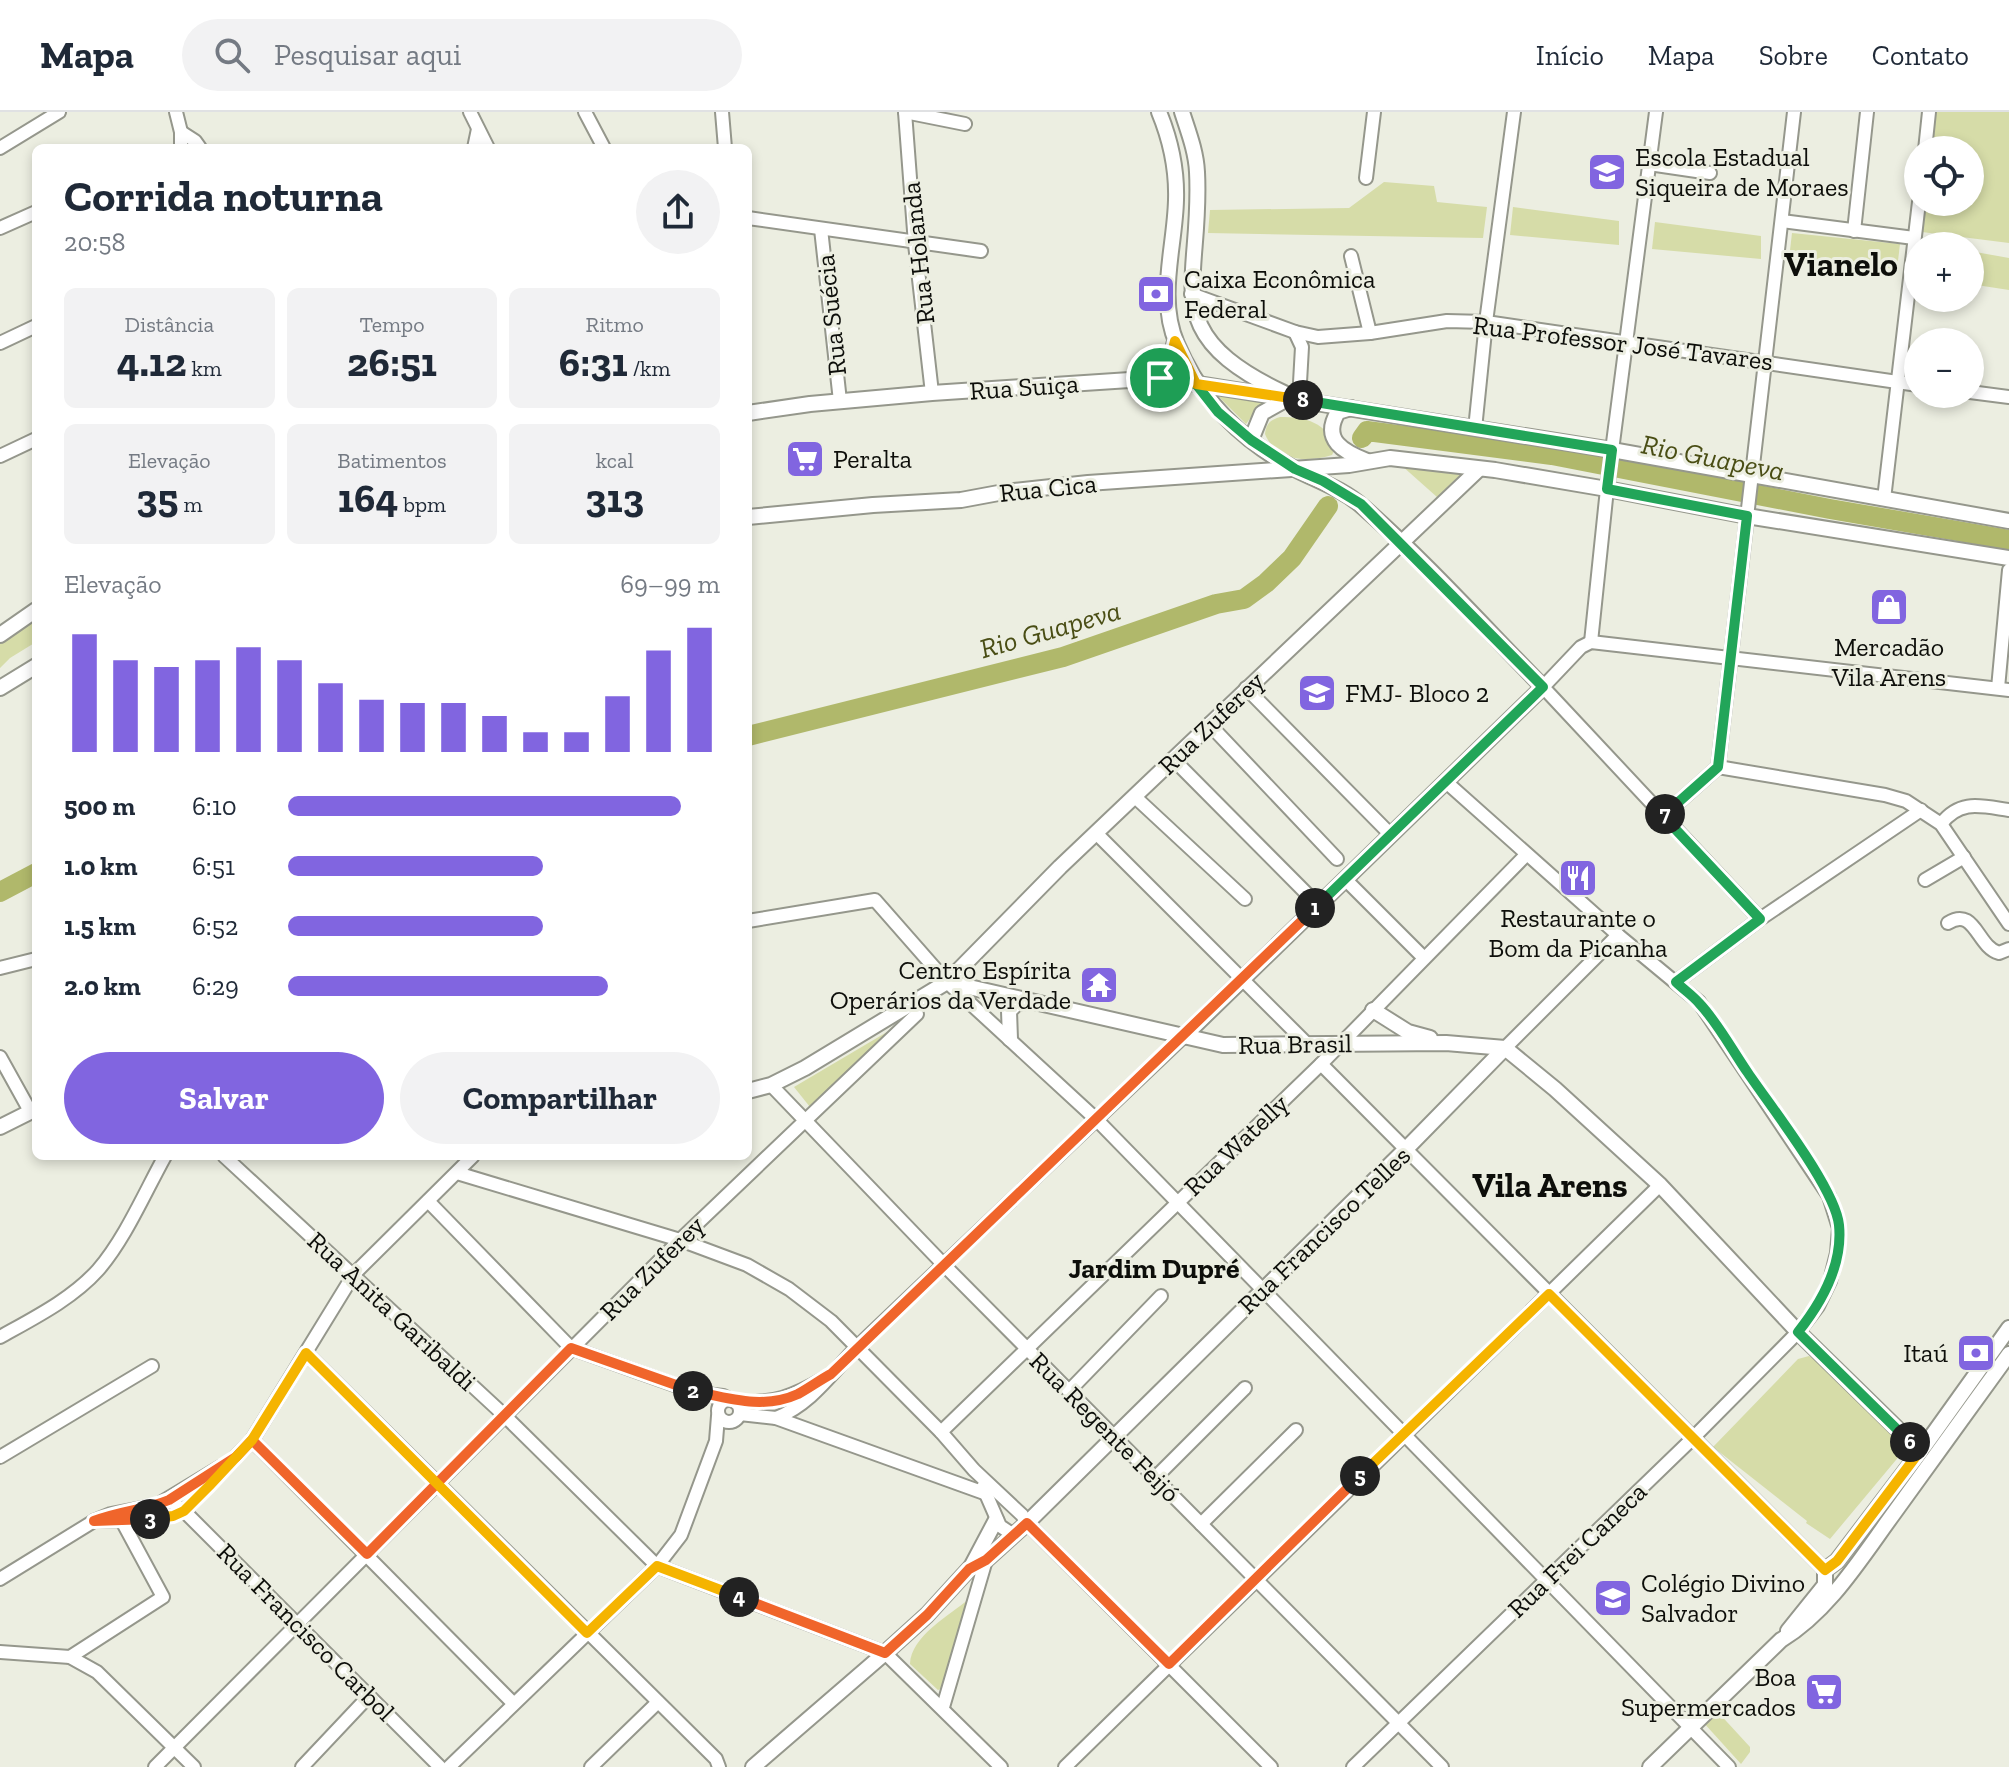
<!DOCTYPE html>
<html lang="pt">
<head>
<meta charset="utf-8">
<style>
  body { margin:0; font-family:"Zilla Slab",serif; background:#f2f2f3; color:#1f2937; height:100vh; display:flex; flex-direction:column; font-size:30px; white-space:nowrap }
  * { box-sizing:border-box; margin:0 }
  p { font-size:26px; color:#747a83 }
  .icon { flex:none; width:44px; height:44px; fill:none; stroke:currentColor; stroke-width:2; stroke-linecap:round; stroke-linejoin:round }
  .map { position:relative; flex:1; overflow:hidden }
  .panel { position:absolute; left:32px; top:32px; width:720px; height:1016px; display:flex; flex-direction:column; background:#fff; border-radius:12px; box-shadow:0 4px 12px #0003 }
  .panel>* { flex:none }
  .fabs { position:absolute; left:1904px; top:24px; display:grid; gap:16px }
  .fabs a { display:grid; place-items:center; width:80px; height:80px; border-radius:50%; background:#fff; box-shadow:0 4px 12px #0003; font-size:40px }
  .pin { position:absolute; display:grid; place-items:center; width:68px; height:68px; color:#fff; margin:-34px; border:4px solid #fff; border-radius:50%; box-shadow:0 2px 8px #0007 }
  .km { position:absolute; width:40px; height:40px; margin:-20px; border-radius:50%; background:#222; color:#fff; font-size:22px; line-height:40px; text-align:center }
  .round { display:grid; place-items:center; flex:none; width:84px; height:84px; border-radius:42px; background:#f2f2f3 }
  .head { display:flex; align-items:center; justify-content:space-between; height:136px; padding:0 32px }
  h1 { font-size:44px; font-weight:700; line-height:60px }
  .figures { display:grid; grid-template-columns:repeat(3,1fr); gap:12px; height:136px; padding:8px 32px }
  .figures div { display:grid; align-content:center; border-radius:12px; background:#f2f2f3; text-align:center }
  .figures b { font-size:40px; font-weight:700 }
  .figures small { font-size:22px; font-weight:400 }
  .figures p { font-size:22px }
  .chart { height:224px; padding:16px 32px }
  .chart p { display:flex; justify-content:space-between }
  .chart svg { width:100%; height:144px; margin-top:8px; stroke:#8165e0; stroke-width:6 }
  .cta { display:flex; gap:16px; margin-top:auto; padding:16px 32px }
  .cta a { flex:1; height:92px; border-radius:48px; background:#8165e0; color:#fff; font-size:32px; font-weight:700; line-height:92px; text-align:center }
  .cta a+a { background:#f2f2f3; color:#1f2937 }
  ul { padding:0 32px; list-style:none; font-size:26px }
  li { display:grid; grid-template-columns:128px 96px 1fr; align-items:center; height:60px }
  li i { height:20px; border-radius:10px; background:#8165e0 }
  header { display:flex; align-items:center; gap:48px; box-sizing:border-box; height:112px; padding:0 40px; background:#fff; border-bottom:2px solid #e0e1e3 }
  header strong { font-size:38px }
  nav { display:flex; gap:44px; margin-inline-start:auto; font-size:28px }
  .search { width:560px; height:72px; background:#f2f2f3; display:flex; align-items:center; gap:20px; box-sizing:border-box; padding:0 28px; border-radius:44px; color:#747a83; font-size:30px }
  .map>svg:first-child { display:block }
  .green { fill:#d6dca8 }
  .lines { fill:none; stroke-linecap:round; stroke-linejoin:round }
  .river { stroke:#b0b86b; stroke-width:20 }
  .minor-casing { stroke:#95978c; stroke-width:16 }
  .major-casing { stroke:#95978c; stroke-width:18 }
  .minor { stroke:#fff; stroke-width:12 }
  .major { stroke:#fff; stroke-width:14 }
  .split-1-casing { stroke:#fff; stroke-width:16 }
  .split-2-casing { stroke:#fff; stroke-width:16 }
  .split-3-casing { stroke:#fff; stroke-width:16 }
  .split-4-casing { stroke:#fff; stroke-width:16 }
  .split-5-casing { stroke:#fff; stroke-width:16 }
  .split-6-casing { stroke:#fff; stroke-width:16 }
  .split-7-casing { stroke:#fff; stroke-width:16 }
  .split-8-casing { stroke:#fff; stroke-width:16 }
  .split-9-casing { stroke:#fff; stroke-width:16 }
  .split-1 { stroke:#22a559; stroke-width:10 }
  .split-2 { stroke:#f0652b; stroke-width:10 }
  .split-3 { stroke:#f0652b; stroke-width:10 }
  .split-4 { stroke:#f5b400; stroke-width:10 }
  .split-5 { stroke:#f0652b; stroke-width:10 }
  .split-6 { stroke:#f5b400; stroke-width:10 }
  .split-7 { stroke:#22a559; stroke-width:10 }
  .split-8 { stroke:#22a559; stroke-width:10 }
  .split-9 { stroke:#f5b400; stroke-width:10 }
  .labels { text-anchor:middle; stroke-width:6; stroke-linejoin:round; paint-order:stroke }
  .poi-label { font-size:26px; fill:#0d0e0a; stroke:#eceee1; text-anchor:start }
  .street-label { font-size:26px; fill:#0d0e0a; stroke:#eceee1 }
  .water-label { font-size:28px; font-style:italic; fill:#494d14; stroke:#eceee1 }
  .neighbourhood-label { font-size:28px; font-weight:bold; fill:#0d0e0a; stroke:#eceee1 }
  .district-label { font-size:34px; font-weight:bold; fill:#0d0e0a; stroke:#eceee1 }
</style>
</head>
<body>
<header>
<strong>Mapa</strong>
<div class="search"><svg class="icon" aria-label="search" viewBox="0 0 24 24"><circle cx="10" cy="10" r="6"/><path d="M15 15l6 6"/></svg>Pesquisar aqui</div>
<nav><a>Início</a><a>Mapa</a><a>Sobre</a><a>Contato</a></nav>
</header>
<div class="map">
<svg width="2009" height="1655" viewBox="0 0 2009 1655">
  <rect width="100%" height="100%" fill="#eceee1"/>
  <g class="green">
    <path d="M1936,0H2009V131L1922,120L1926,90H1970V38H1932Z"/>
    <path d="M1384,70L1434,74L1437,90L1487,95L1483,126L1208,121L1210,98L1349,96Z"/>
    <path d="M1513,95L1619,109V133L1510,123Z"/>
    <path d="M1655,110L1761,124V147L1652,137Z"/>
    <path d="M1792,121L1900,132L1897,157L1789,147Z"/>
    <path d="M1970,139L2009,146V178L1970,172Z"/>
    <path d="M1218,284L1269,290L1255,300L1246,312Z"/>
    <path d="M1280,305C1306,305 1327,310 1335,337L1332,343C1307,351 1276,349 1265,322C1266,312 1270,308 1280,305Z"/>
    <path d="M1401,353L1458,361L1460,363L1437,385Z"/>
    <path d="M36,505V530L10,546L0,556V532Z"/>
    <path d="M887,920L891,926L810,995L794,975Z"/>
    <path d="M1809,1244L1823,1253L1906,1336L1830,1427L1806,1411L1807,1409L1713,1335L1798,1247Z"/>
    <path d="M969,1487L943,1576L938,1578L910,1552C911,1524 950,1503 969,1487Z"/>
    <path d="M1716,1598L1750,1635V1640L1741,1652L1703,1610Z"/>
  </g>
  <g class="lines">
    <g class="river">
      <path d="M1362,326L1367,319L1552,343L1830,397L2009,428"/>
      <path d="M748,624L1063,545L1216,492L1244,487L1266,471L1292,446L1328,394"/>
      <path d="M0,780L36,761"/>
    </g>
    <g class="minor-casing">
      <g id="minor">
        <path d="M176,0L181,20V36"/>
        <path d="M470,0L488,36"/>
        <path d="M585,0L604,36"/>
        <path d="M722,0L725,36"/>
        <path d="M905,0L915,132L932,281"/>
        <path d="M905,0L965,12"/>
        <path d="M181,20L195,29L200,36"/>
        <path d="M0,36L59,0"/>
        <path d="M474,36L478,17"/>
        <path d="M1925,38L1929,0"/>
        <path d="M1649,52L1710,61"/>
        <path d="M1366,66L1374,0"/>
        <path d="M748,106L981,139"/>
        <path d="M1782,109L1914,126"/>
        <path d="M0,116L36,100"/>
        <path d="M821,117L840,289"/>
        <path d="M1854,119L1867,0"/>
        <path d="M1351,144L1370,221"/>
        <path d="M1191,182L1295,220L1318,225L1370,221L1447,209L1486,210L1918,273"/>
        <path d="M1295,220L1302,235L1299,288"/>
        <path d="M0,231L36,214"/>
        <path d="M1970,280L2009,285"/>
        <path d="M1475,317L1486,210L1514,0"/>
        <path d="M0,344L36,327"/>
        <path d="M1884,387L1919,90"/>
        <path d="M1591,530L1607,377L1656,0"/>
        <path d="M1246,576L1390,722"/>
        <path d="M1998,576L2009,458"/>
        <path d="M1209,612L1337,747"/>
        <path d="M1173,647L1318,793"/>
        <path d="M1718,655L1794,0"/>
        <path d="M1718,655L1885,683L1906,689L1941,712L2009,812"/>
        <path d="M1134,684L1245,787"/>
        <path d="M1663,704L1718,655"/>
        <path d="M1941,712C1960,687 1981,694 2009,698"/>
        <path d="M1096,721L1306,931"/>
        <path d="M1345,767L1424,846"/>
        <path d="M1925,768L1964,745"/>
        <path d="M1760,807L1543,575L1581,535L1591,530L2009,578"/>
        <path d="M748,809L875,788L947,870L1097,1008L1729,1655"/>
        <path d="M1948,811C1975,794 1977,835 1999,841L2009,837"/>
        <path d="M0,856L36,847"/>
        <path d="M1676,870L1760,807L1921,698"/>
        <path d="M1505,936L1618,823"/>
        <path d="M0,945L30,999"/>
        <path d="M1321,952L1825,1458"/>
        <path d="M771,973L945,1154L1442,1655"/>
        <path d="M224,1044L505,1304L657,1454L885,1541L1001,1655"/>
        <path d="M457,1061L680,1128L747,1153L789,1177L831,1209L941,1320L974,1358L1022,1403L1027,1411L1271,1655"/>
        <path d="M428,1089L571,1236L697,1281L723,1284L731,1288"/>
        <path d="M0,1225C34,1206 72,1187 98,1158C125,1127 145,1080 165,1044"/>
        <path d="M306,1241L716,1647L719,1655"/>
        <path d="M1069,1279L1161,1184"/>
        <circle cx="729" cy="1299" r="11"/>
        <path d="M735,1290C774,1292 792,1285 825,1266"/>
        <path d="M740,1302L776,1306L987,1382"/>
        <path d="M776,1306C811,1292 830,1263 856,1236L1183,925"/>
        <path d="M941,1320L1321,952L1526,743"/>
        <path d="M252,1328L513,1591"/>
        <path d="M0,1345L152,1254"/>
        <path d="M1155,1366L1245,1276"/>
        <path d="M983,1375L1000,1414L1012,1422"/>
        <path d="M169,1388L184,1399L440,1655"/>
        <path d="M94,1409L160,1407L184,1399L252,1328L354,1162L473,1044"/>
        <path d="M1201,1412L1296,1318"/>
        <path d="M0,1467L94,1409L111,1402L157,1393L220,1355"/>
        <path d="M0,1540L70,1545L97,1560L194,1655"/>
        <path d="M70,1545L163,1485L122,1409"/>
        <path d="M943,1595L986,1448"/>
        <path d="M155,1655L680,1128L917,902"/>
        <path d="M302,1655L369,1584"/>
        <path d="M449,1655L657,1454L681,1423L716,1329L718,1304"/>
        <path d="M591,1655L658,1590"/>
        <path d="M1065,1655L1660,1073"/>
        <path d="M1353,1655L1692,1327L1798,1220L1818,1194L1830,1169L1837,1141L1839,1116L1829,1084L1699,890L1618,823L1445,669"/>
      </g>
    </g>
    <g class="major-casing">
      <g id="major">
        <path d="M1159,0C1171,29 1177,56 1176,88C1175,135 1157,186 1177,232C1200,287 1242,329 1295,357C1318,369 1343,377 1363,395C1427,451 1484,515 1543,575L1183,925"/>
        <path d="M1182,0C1188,19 1196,39 1197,60C1203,173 1153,219 1284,281"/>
        <path d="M1160,266L1171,246L1175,229"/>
        <path d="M1351,296L1338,300C1321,328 1344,340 1367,349"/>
        <path d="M748,301L810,292L932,281L1160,266L1612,338L2009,409"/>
        <path d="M1251,328L1262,301L1289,286"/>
        <path d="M748,405L873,393L961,388L1004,380L1088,371L1349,353L1390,346L1495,358L1607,377L1747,404L2009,446"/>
        <path d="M0,523L36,498"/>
        <path d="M0,576L36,554"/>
        <path d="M947,870L1223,933L1446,931L1505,936L1555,977L1660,1073L1798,1220L1920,1339"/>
        <path d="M1373,898L1408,920L1430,926"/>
        <path d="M1010,927L1009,899L1017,891L1026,890"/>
        <path d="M748,979L771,973L805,956L947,870L1060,755L1479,357"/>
        <path d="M0,1015L36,997"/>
        <path d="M970,1457L996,1408"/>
        <path d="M1788,1519L1825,1473V1458L1837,1449L1926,1332L2009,1216"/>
        <path d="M753,1655L885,1541L927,1503L969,1457L986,1448L1027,1411L1407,1036L1505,936"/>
        <path d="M1650,1655L1781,1528C1829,1499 1861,1446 1894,1401C1932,1348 1971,1295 2009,1242"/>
      </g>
    </g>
    <use href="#minor" class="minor"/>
    <use href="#major" class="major"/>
  </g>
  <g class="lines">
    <g class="split-1-casing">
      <path id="split-1" d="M1160,266L1196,272L1218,300L1251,328L1295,357L1323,369L1361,392L1543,575L1315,796"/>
    </g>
    <g class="split-2-casing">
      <path id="split-2" d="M693,1279C728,1286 763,1298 798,1282C809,1276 820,1268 831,1262L1315,796"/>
    </g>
    <g class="split-3-casing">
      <path id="split-3" d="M150,1407L94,1409C119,1399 145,1398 169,1388L236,1345L252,1328L367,1442L571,1236L693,1279"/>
    </g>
    <g class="split-4-casing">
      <path id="split-4" d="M150,1407L173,1404L184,1399L209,1374L252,1328L306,1241L587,1521L657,1454L739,1485"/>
    </g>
    <g class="split-5-casing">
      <path id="split-5" d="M739,1485L885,1541L927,1503L969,1457L986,1448L1027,1411L1169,1552L1360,1364"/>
    </g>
    <g class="split-6-casing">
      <path id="split-6" d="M1360,1364L1549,1182L1825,1458L1837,1449L1920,1339L1910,1330"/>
    </g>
    <g class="split-7-casing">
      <path id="split-7" d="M1665,702L1663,704L1760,807L1676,870C1683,877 1692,883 1699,891C1718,911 1732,938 1748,961C1771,995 1835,1076 1839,1113C1843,1153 1822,1190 1798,1220L1910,1330"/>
    </g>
    <g class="split-8-casing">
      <path id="split-8" d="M1303,288L1612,338L1607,377L1747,404L1718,655L1665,702"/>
    </g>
    <g class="split-9-casing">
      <path id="split-9" d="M1160,266L1171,246L1175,229L1196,272L1303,288"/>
    </g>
    <use href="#split-1" class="split-1"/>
    <use href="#split-2" class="split-2"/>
    <use href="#split-3" class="split-3"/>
    <use href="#split-4" class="split-4"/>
    <use href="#split-5" class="split-5"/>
    <use href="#split-6" class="split-6"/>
    <use href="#split-7" class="split-7"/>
    <use href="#split-8" class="split-8"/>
    <use href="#split-9" class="split-9"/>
  </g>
  <defs>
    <g id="school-square" transform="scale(2)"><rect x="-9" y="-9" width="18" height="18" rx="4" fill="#8165e0" stroke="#eceee1"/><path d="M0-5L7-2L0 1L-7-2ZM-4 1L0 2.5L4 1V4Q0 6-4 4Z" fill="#fff"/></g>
    <g id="bank-square" transform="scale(2)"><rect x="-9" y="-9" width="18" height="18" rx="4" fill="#8165e0" stroke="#eceee1"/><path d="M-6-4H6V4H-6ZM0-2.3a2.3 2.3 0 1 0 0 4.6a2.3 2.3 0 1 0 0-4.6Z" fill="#fff"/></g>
    <g id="supermarket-square" transform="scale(2)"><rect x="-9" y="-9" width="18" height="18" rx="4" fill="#8165e0" stroke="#eceee1"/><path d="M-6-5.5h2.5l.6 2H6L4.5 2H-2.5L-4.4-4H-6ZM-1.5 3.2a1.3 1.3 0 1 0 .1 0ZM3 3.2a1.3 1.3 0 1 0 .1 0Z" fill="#fff"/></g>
    <g id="shop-square" transform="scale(2)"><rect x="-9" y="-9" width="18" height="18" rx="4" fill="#8165e0" stroke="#eceee1"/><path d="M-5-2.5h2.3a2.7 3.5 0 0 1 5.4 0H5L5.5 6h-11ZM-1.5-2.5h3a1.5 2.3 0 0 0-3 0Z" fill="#fff"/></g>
    <g id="university-square" transform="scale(2)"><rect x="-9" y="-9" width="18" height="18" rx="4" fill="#8165e0" stroke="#eceee1"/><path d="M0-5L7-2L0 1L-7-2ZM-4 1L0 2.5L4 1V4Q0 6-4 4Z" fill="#fff"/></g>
    <g id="restaurant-square" transform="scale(2)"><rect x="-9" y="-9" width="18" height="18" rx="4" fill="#8165e0" stroke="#eceee1"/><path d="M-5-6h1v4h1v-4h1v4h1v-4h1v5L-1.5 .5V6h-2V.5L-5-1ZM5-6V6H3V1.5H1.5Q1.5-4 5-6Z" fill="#fff"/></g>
    <g id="temple-square" transform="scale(2)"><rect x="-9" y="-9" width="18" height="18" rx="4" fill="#8165e0" stroke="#eceee1"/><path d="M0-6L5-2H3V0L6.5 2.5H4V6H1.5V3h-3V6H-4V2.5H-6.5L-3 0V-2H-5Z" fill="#fff"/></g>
  </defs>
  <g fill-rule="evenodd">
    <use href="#school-square" x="1607" y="60"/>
    <use href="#bank-square" x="1156" y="182"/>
    <use href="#supermarket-square" x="805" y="347"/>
    <use href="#shop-square" x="1889" y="495"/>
    <use href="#university-square" x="1317" y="581"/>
    <use href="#restaurant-square" x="1578" y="766"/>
    <use href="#temple-square" x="1099" y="873"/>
    <use href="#bank-square" x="1976" y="1241"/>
    <use href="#school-square" x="1613" y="1486"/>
    <use href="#supermarket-square" x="1824" y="1580"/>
  </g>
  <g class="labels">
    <g class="poi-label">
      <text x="1635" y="54">Escola Estadual<tspan x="1635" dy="30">Siqueira de Moraes</tspan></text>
      <text x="1184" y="176">Caixa Econômica<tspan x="1184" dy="30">Federal</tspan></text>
      <text x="833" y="356">Peralta</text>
      <text x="1889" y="544" text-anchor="middle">Mercadão<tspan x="1889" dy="30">Vila Arens</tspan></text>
      <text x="1345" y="590">FMJ- Bloco 2</text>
      <text x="1578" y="815" text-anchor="middle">Restaurante o<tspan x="1578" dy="30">Bom da Picanha</tspan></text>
      <text x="1071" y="867" text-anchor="end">Centro Espírita<tspan x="1071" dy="30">Operários da Verdade</tspan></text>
      <text x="1948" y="1250" text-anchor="end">Itaú</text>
      <text x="1641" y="1480">Colégio Divino<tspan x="1641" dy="30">Salvador</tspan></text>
      <text x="1796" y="1574" text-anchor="end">Boa<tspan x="1796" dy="30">Supermercados</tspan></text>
    </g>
    <g class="street-label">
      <text transform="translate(918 141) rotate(-96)" y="9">Rua Holanda</text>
      <text transform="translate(831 203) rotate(-96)" y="9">Rua Suécia</text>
      <text transform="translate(1623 231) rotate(7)" y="9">Rua Professor José Tavares</text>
      <text transform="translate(1024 275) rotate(-4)" y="9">Rua Suiça</text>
      <text transform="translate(1048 376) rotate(-6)" y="9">Rua Cica</text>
      <text transform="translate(1211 611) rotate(-44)" y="9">Rua Zuferey</text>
      <text transform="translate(1295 932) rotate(-1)" y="9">Rua Brasil</text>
      <text transform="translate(1236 1033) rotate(-44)" y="9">Rua Watelly</text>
      <text transform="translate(1324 1118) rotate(-44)" y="9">Rua Francisco Telles</text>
      <text transform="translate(652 1156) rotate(-45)" y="9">Rua Zuferey</text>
      <text transform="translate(392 1199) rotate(43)" y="9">Rua Anita Garibaldi</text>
      <text transform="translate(1105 1315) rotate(45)" y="9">Rua Regente Feijó</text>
      <text transform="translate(1577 1438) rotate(-44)" y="9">Rua Frei Caneca</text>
      <text transform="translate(306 1520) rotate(45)" y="9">Rua Francisco Carbol</text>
    </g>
    <g class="water-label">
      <text transform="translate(1713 345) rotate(11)" y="10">Rio Guapeva</text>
      <text transform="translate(1050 517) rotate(-16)" y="10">Rio Guapeva</text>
    </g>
    <g class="neighbourhood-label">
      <text x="1154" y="1166">Jardim Dupré</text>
    </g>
    <g class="district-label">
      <text x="1841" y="164">Vianelo</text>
      <text x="1550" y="1085">Vila Arens</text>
    </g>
  </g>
</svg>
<div class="fabs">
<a><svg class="icon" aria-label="locate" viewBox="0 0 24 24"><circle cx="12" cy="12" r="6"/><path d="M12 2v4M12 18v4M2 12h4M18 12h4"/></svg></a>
<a>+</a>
<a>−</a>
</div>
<div class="pin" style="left:1160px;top:266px;background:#1e9e55"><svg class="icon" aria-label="arrive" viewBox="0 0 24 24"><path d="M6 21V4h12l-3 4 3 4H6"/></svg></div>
<b class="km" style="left:1315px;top:796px">1</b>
<b class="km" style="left:693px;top:1279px">2</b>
<b class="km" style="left:150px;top:1407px">3</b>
<b class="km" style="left:739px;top:1485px">4</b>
<b class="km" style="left:1360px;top:1364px">5</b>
<b class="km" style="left:1910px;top:1330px">6</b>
<b class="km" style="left:1665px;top:702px">7</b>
<b class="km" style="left:1303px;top:288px">8</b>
<section class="panel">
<div class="head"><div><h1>Corrida noturna</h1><p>20:58</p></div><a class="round"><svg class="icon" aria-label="share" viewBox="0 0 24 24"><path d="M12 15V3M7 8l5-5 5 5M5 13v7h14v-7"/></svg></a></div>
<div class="figures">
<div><p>Distância</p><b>4.12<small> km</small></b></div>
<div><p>Tempo</p><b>26:51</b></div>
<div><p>Ritmo</p><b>6:31<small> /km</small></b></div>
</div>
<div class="figures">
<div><p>Elevação</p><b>35<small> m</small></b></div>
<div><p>Batimentos</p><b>164<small> bpm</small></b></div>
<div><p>kcal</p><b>313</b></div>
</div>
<div class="chart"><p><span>Elevação</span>69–99 m</p>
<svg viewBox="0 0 160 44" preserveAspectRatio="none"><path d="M5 44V8M15 44V16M25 44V18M35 44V16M45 44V12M55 44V16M65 44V23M75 44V28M85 44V29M95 44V29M105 44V33M115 44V38M125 44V38M135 44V27M145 44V13M155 44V6"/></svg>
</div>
<ul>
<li><b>500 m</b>6:10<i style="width:91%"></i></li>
<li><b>1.0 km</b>6:51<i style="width:59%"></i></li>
<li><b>1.5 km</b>6:52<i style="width:59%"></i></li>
<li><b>2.0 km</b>6:29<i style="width:74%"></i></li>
</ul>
<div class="cta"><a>Salvar</a><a>Compartilhar</a></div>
</section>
</div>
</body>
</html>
